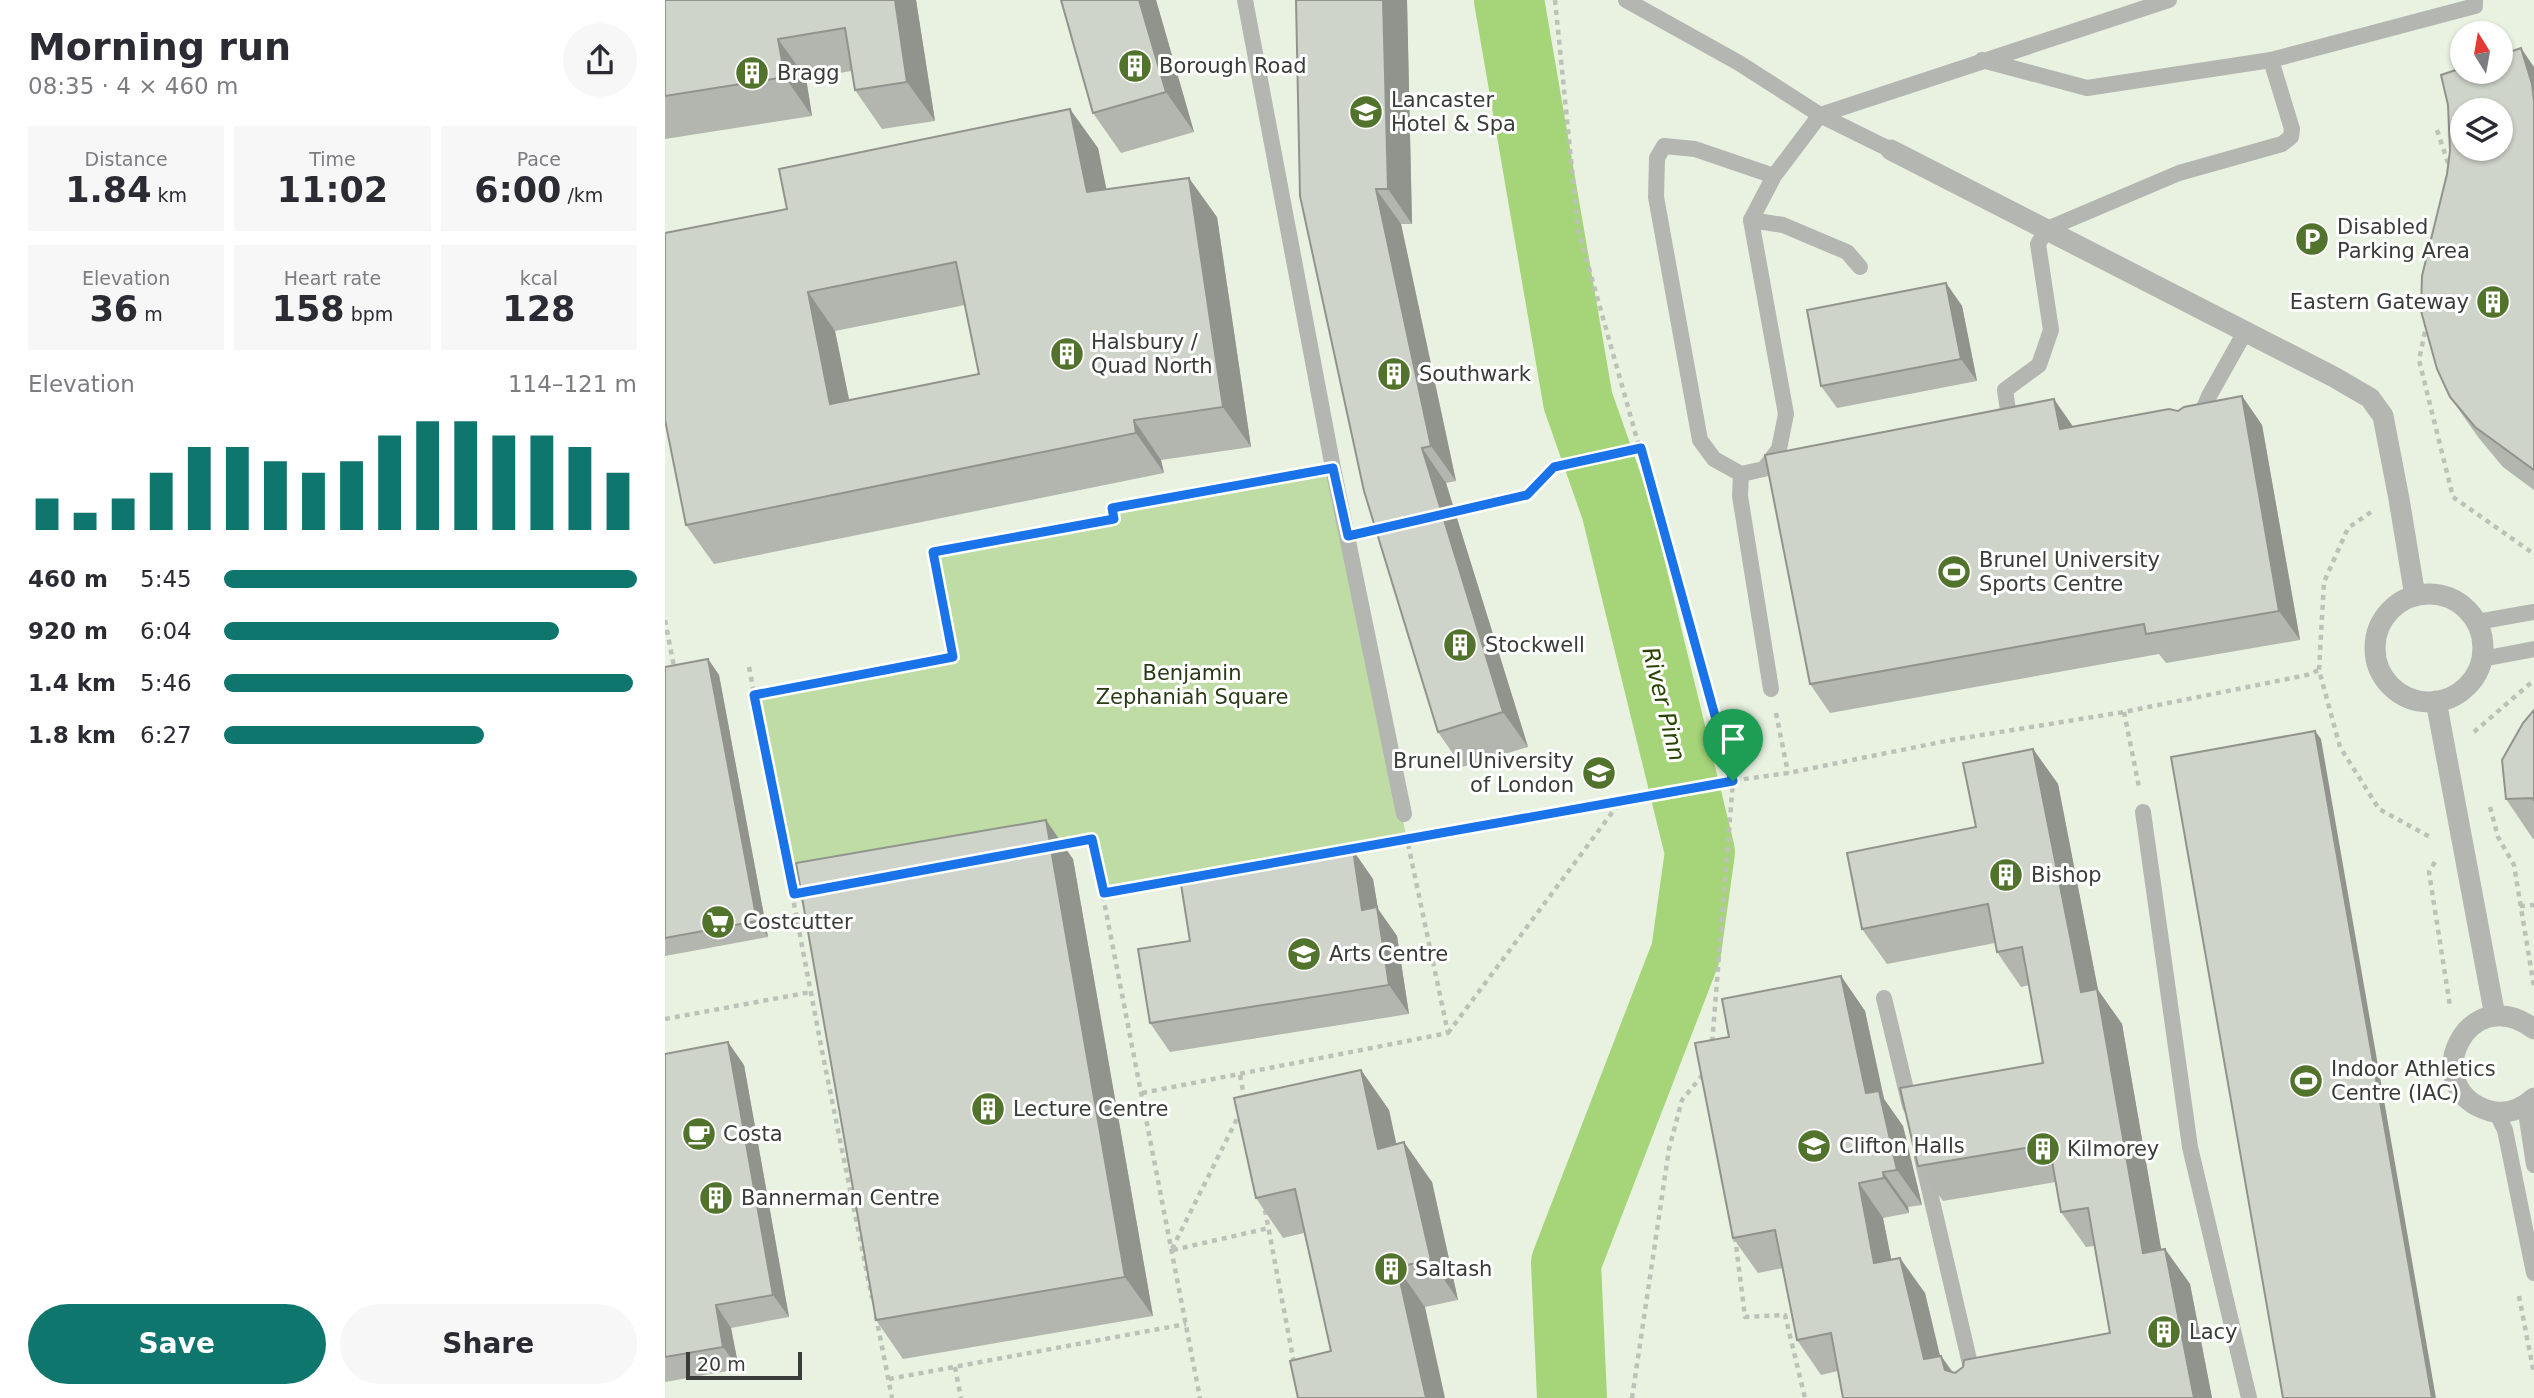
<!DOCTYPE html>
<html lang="en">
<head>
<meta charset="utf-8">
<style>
  body { margin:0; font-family:"DejaVu Sans",sans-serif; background:#f7f7f7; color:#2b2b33; height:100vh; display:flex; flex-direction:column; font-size:26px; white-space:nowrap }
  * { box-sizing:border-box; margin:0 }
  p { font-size:23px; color:#7c7c81 }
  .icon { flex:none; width:38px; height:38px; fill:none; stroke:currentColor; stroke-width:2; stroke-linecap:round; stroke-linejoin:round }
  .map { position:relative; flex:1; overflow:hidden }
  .sheet { display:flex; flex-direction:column; background:#fff; width:665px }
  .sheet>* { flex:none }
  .needle { width:46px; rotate:349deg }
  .controls { position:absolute; left:1785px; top:21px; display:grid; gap:14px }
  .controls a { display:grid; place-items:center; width:63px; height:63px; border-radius:50%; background:#fff; box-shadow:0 2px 5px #0004; font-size:35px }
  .scale { position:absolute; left:21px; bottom:18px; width:116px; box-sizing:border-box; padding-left:7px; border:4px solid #393c38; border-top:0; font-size:19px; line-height:24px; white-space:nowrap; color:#393c38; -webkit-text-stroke:5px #fff; paint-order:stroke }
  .pin { position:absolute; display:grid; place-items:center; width:60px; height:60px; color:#fff; margin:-72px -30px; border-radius:50% 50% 50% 0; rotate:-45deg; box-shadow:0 0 7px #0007 }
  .pin .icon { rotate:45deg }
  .round { display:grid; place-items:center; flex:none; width:74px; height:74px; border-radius:37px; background:#f7f7f7 }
  .headline { display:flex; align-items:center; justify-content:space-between; height:119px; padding:0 28px }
  h1 { font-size:38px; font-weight:800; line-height:52px }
  .figures { display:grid; grid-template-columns:repeat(3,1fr); gap:10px; height:119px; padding:7px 28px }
  .figures div { display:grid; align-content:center; border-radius:0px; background:#f7f7f7; text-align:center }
  .figures b { font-size:35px; font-weight:800 }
  .figures small { font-size:19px; font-weight:400 }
  .figures p { font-size:19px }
  .chart { height:196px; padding:14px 28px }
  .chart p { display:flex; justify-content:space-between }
  .chart svg { width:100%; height:126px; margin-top:7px; stroke:#0f766e; stroke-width:6 }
  .action { display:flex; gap:14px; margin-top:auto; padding:14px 28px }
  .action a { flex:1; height:80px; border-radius:42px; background:#0f766e; color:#fff; font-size:28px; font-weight:800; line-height:80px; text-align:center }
  .action a+a { background:#f7f7f7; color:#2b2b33 }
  ul { padding:0 28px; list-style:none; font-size:23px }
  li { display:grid; grid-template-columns:112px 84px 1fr; align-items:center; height:52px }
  li i { height:18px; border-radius:9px; background:#0f766e }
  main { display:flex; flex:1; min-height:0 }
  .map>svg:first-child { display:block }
  .built { fill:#e9f2e1; fill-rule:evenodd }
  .green { fill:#bedca3 }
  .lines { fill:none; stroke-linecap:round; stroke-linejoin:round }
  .river { stroke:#a6d478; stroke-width:70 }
  .path { stroke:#bdc2b9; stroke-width:4.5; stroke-dasharray:5 5; stroke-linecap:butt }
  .lane { stroke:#b4b6b2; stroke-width:16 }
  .street { stroke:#b4b6b2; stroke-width:21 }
  .wall { fill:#b2b6ae; fill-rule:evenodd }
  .shaded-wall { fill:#91948d }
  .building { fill:#cfd4ca; stroke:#91948d; stroke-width:2; fill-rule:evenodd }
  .route-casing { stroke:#fff; stroke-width:14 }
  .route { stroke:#1a73e8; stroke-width:9 }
  .labels { text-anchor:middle; stroke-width:6; stroke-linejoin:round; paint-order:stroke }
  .poi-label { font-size:21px; fill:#393c38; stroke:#fff; text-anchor:start }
  .park-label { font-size:21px; fill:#293b15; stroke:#fff }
  .water-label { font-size:23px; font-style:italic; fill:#294400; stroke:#fff }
</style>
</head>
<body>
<main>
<section class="sheet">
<div class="headline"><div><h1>Morning run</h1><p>08:35 · 4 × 460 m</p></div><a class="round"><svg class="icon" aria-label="share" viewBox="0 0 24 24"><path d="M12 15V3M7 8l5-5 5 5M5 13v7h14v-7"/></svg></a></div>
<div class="figures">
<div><p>Distance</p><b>1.84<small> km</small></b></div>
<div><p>Time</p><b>11:02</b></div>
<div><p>Pace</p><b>6:00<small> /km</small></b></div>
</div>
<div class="figures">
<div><p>Elevation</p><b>36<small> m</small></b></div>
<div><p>Heart rate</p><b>158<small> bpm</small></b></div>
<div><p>kcal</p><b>128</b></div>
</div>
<div class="chart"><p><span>Elevation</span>114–121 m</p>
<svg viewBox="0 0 160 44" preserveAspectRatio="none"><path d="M5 44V33M15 44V38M25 44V33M35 44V24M45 44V15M55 44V15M65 44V20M75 44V24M85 44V20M95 44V11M105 44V6M115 44V6M125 44V11M135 44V11M145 44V15M155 44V24"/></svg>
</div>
<ul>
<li><b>460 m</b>5:45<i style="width:100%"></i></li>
<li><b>920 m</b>6:04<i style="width:81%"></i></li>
<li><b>1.4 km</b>5:46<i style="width:99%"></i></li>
<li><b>1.8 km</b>6:27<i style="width:63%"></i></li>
</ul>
<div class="action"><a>Save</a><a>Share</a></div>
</section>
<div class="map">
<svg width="1869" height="1398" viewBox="0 0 1869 1398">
  <rect width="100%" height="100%" fill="#f6fcf1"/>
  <path class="built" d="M0,0H1869V1398H0ZM1797,33H1836V72H1797ZM1797,110H1836V149H1797Z"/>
  <path class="green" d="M668,468L742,840L439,893L426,839L129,894L95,694L288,657L268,552L449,519L447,508Z"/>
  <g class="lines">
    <path class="river" d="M844,0L913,401L951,509L1035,852L1021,952L901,1263L907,1398"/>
    <g class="path">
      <path d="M890,0L913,229L1068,781L1047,1044"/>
      <path d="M1772,130L1785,169"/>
      <path d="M1762,322L1754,360L1788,497L1869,554"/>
      <path d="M786,512L862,495L889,467L976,448"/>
      <path d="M1706,512L1683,528L1659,582L1654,670L1675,747L1714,809L1765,837"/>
      <path d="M0,620L9,667"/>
      <path d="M84,667L157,1051L207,1298"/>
      <path d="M90,694L288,657L268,552L449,519L447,508L643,472"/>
      <path d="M1459,712L1474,787"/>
      <path d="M1111,713L1123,773"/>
      <path d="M1809,732L1868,681"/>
      <path d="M1825,807L1833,837L1849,865L1869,987"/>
      <path d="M754,837L1051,783L1123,773L1286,740L1459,712L1642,675L1654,670"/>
      <path d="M395,845L427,839L535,1398"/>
      <path d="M623,861L731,841"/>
      <path d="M1770,862L1764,872L1785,1006"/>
      <path d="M439,893L521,879"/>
      <path d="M129,894L142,891"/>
      <path d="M1855,906L1869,905"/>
      <path d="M0,1019L146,992"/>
      <path d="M783,1033L955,802"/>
      <path d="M575,1075L580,1101"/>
      <path d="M477,1093L783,1033L742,839"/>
      <path d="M600,1210L629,1363"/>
      <path d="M1070,1237L1080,1317L1120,1315L1140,1398"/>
      <path d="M507,1249L575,1113"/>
      <path d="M508,1250L604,1228"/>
      <path d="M1854,1296L1869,1374"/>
      <path d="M211,1316L227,1398"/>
      <path d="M290,1367L296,1398"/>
      <path d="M224,1379L521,1324"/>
      <path d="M967,1398L1004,1149L1017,1100L1040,1072"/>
    </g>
    <g class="lane">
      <path d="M580,0L668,468L739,814"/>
      <path d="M961,0L1074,63L1155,115L1226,150"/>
      <path d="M1317,60L1422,88L1606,60L1810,6V0"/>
      <path d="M1109,176L1086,220L1121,414L1114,449L1099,469L1076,474L1049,459L1035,440L991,197L992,158L999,146L1030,149L1109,176L1155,115L1504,0"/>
      <path d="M1086,220L1118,225L1182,252L1195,267"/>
      <path d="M1533,422L1544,396L1580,332"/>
      <path d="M1345,424L1340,390L1374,365L1386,330L1373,244L1382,229L1514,173L1617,144L1626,137L1627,129L1606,60"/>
      <path d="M1076,474L1075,496L1106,689"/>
      <path d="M1812,622L1869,612"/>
      <path d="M1817,659L1869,649"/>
      <path d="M1478,812L1525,1147L1584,1398"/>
      <path d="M1219,998L1245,1106"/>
      <path d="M1860,1106L1869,1165"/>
      <path d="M1831,1112L1840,1130L1869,1273"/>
      <path d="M1257,1158L1313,1398"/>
    </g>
    <g class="street">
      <path d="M1226,150L1669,377L1705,398L1718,416L1734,499L1750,596"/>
      <circle cx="1764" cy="648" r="54"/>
      <path d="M1771,701L1830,1016"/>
      <path d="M1869,1029C1802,978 1750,1089 1825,1111C1841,1115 1857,1109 1869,1098"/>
    </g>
  </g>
  <g class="wall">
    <path d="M0,0H251L270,121L217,129L190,90L187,71L141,78L147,116L0,139Z"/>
    <path d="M491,0L529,132L456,153L428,113Z"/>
    <path d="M631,0H742L747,224H736L791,481L781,483L863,747L797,767L773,732Z"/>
    <path d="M1869,67V490L1838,467L1813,437L1785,397L1782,174Z"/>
    <path d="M433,148L441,189L552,217L586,447L496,460L499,473L49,564L21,525L0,233ZM300,305L314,374L184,400L170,331Z"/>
    <path d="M1281,283L1297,306L1312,381L1172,408L1156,386Z"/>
    <path d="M1577,396L1597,425L1635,640L1501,663L1494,654L1165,713L1145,684L1408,427L1513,411Z"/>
    <path d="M43,659L54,675L103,937L0,956V667Z"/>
    <path d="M1869,710V839H1868L1841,799Z"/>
    <path d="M1368,749L1393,784L1433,990L1457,1024L1496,1250L1500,1249L1525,1284L1547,1398L1173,1371L1156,1375L1132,1340L1118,1268L1093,1273L1068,1238L1064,1037L1176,976L1200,1011L1219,1099L1238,1126L1257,1205L1243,1207L1244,1213L1218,1218L1226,1260L1260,1293L1275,1356H1276L1288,1372L1290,1373L1445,1333L1429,1246L1421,1247L1396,1212L1391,1182L1278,1201L1253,1166L1378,1063L1364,985L1356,987L1332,952L1330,943L1222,964L1197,929L1311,827Z"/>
    <path d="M408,859L488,1316L238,1359L211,1320Z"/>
    <path d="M708,879L713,909L732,936L744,1014L505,1052L485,1023L525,941Z"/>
    <path d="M0,1054L79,1065L124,1317L66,1328L74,1369L0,1382Z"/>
    <path d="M696,1070L724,1110L731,1144L767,1182L793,1300L760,1307L666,1351L639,1233L618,1238L591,1198Z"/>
  </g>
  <g class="shaded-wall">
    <path d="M230,0H251L270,121L242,82Z"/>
    <path d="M474,0H491L529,132L501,92Z"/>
    <path d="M718,0H742L747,224L723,189Z"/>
    <path d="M113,39L141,78L147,116L120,77Z"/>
    <path d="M1856,48L1869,67V101Z"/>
    <path d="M405,109L433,148L450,231L422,192Z"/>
    <path d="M524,178L552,217L586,447L558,407Z"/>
    <path d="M711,189L736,224L791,481L766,446Z"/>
    <path d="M1281,283L1297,306L1312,381L1296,359Z"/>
    <path d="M143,292L170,331L193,443L165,404Z"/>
    <path d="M1577,396L1597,425L1635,640L1614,611Z"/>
    <path d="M1389,399L1409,428L1395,429Z"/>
    <path d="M469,420L496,460L499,473L471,433Z"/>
    <path d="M757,448L781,483L863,747L838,712Z"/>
    <path d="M43,659L54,675L103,937L92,921Z"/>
    <path d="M1650,731L1656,739L1771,1398H1767Z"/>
    <path d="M1368,749L1393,784L1433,990L1457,1024L1503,1288L1478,1253L1416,992Z"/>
    <path d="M381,820L408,859L488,1316L460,1277Z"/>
    <path d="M688,850L708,879L713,909L732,936L744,1014L724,985L697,910Z"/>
    <path d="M1176,976L1200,1011L1219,1099L1238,1126L1257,1205L1232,1170L1201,1093Z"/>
    <path d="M63,1042L79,1065L124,1317L108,1295Z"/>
    <path d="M696,1070L724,1110L741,1188L713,1149Z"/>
    <path d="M739,1142L767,1182L793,1300L766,1260Z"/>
    <path d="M1218,1172L1243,1207L1244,1213L1219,1178Z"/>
    <path d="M1194,1183L1218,1218L1234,1298L1209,1263Z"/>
    <path d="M1500,1249L1525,1284L1547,1398H1529Z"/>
    <path d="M1235,1258L1260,1293L1284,1394L1259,1359Z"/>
    <path d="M732,1267L760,1307L780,1398H761Z"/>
    <path d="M51,1305L66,1328L74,1369L58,1347Z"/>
    <path d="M1276,1356L1300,1391L1280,1370Z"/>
  </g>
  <g class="building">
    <path d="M0,0H230L242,82L190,90L180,28L113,39L120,77L0,96Z"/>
    <path d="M396,0H474L501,92L428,113Z"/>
    <path d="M631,0H718L723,189H711L766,446L757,448L838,712L773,732L699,491L635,196Z"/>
    <path d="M1856,48L1867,84L1869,101V470L1810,427L1785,397L1772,369L1756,311L1757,276L1782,174L1785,151L1783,105L1776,75L1797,68V72H1836V55ZM1797,110H1836V149H1797Z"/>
    <path d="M405,109L422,192L524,178L558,407L469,420L471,433L21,525L0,420V233L122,209L114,169ZM291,262L314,374L165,404L143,292Z"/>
    <path d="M1281,283L1296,359L1156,386L1142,310Z"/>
    <path d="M1577,396L1614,611L1481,634L1479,624L1145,684L1100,455L1389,399L1395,429L1504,409L1513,411L1519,407Z"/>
    <path d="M43,659L92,921L0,938V667Z"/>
    <path d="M1869,710V801L1868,798L1841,799L1837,760L1858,723Z"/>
    <path d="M1650,731L1767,1398H1618L1506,757Z"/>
    <path d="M1368,749L1416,992L1432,989L1478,1253L1500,1249L1529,1398H1178L1166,1333L1132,1340L1110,1230L1068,1238L1030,1043L1064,1037L1057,999L1176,976L1201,1093L1214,1091L1232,1170L1218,1172L1219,1178L1194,1183L1209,1263L1235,1258L1259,1359L1276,1356L1280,1370L1290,1373L1298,1367L1299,1360L1445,1333L1423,1208L1396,1212L1384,1144L1253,1166L1235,1088L1378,1063L1357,947L1332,952L1323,904L1197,929L1182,853L1311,827L1298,763Z"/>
    <path d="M381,820L460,1277L211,1320L131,863Z"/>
    <path d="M688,850L697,910L712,907L724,985L485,1023L473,949L525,941L515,878Z"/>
    <path d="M63,1042L108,1295L51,1305L58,1347L0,1357V1054Z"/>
    <path d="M696,1070L713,1149L739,1142L766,1260L732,1267L761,1398H633L625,1361L666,1351L630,1189L591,1198L569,1098Z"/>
  </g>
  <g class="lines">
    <g class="route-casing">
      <path id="route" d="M976,448L1068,781L439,893L427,839L129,894L89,695L288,657L268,552L449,519L447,508L668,468L683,536L862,495L889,467Z"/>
    </g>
    <use href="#route" class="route"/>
  </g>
  <defs>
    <g id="building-disc" transform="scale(1.75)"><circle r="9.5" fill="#52732b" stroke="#fff"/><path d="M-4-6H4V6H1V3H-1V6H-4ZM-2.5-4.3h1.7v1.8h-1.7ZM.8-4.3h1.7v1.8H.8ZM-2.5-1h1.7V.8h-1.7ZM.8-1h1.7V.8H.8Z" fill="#fff"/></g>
    <g id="university-disc" transform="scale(1.75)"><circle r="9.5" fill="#52732b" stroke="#fff"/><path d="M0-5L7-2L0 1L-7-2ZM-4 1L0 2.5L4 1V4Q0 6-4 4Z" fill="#fff"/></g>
    <g id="parking-disc" transform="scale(1.75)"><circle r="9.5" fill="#52732b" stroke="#fff"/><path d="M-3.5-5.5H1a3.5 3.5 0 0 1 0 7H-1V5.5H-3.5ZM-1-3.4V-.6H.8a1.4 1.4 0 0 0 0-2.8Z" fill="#fff"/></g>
    <g id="stadium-disc" transform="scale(1.75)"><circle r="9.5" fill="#52732b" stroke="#fff"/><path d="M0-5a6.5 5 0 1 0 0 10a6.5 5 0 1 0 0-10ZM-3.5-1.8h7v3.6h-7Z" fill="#fff"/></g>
    <g id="supermarket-disc" transform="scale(1.75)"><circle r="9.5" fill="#52732b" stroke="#fff"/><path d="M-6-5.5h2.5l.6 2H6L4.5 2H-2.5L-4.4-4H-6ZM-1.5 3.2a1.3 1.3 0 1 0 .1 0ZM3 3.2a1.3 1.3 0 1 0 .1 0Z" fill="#fff"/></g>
    <g id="cafe-disc" transform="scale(1.75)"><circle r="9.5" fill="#52732b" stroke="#fff"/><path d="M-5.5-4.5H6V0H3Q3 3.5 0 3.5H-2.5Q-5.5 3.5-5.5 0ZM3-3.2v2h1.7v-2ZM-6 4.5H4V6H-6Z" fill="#fff"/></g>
  </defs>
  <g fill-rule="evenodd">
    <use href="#building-disc" x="470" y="66"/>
    <use href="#building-disc" x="87" y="73"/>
    <use href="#university-disc" x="701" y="112"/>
    <use href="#parking-disc" x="1647" y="239"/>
    <use href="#building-disc" x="1828" y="302"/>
    <use href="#building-disc" x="402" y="354"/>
    <use href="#building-disc" x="729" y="374"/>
    <use href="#stadium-disc" x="1289" y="572"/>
    <use href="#building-disc" x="795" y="645"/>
    <use href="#university-disc" x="934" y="773"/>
    <use href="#building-disc" x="1341" y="875"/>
    <use href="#supermarket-disc" x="53" y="922"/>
    <use href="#university-disc" x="639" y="954"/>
    <use href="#stadium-disc" x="1641" y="1081"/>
    <use href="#building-disc" x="323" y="1109"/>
    <use href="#cafe-disc" x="34" y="1134"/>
    <use href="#university-disc" x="1149" y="1146"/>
    <use href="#building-disc" x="1378" y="1149"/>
    <use href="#building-disc" x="51" y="1198"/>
    <use href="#building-disc" x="726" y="1269"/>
    <use href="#building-disc" x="1499" y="1332"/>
  </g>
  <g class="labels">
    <g class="poi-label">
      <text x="494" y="73">Borough Road</text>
      <text x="112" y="80">Bragg</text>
      <text x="726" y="107">Lancaster<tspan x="726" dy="24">Hotel &amp; Spa</tspan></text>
      <text x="1672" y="234">Disabled<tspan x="1672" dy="24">Parking Area</tspan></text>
      <text x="1804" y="309" text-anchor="end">Eastern Gateway</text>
      <text x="426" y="349">Halsbury /<tspan x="426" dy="24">Quad North</tspan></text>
      <text x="754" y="381">Southwark</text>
      <text x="1314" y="567">Brunel University<tspan x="1314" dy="24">Sports Centre</tspan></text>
      <text x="820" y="652">Stockwell</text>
      <text x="909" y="768" text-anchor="end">Brunel University<tspan x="909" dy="24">of London</tspan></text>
      <text x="1366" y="882">Bishop</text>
      <text x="78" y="929">Costcutter</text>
      <text x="664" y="961">Arts Centre</text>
      <text x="1666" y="1076">Indoor Athletics<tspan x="1666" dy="24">Centre (IAC)</tspan></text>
      <text x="348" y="1116">Lecture Centre</text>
      <text x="58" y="1141">Costa</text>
      <text x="1174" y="1153">Clifton Halls</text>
      <text x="1402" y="1156">Kilmorey</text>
      <text x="76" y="1205">Bannerman Centre</text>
      <text x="750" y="1276">Saltash</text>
      <text x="1524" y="1339">Lacy</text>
    </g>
    <g class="park-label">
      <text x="527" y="680">Benjamin<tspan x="527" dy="24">Zephaniah Square</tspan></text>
    </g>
    <g class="water-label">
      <text transform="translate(999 704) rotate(76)" y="8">River Pinn</text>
    </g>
  </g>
</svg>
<div class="controls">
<a><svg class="needle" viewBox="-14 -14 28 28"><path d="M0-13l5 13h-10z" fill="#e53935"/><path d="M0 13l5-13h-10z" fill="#7c7c81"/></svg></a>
<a><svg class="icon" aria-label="layers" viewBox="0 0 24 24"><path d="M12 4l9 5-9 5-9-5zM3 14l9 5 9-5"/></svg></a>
</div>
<div class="scale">20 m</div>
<div class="pin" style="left:1068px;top:781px;background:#1e9e55"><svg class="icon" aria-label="arrive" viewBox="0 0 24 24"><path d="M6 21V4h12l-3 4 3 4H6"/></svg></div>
</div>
</main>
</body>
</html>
